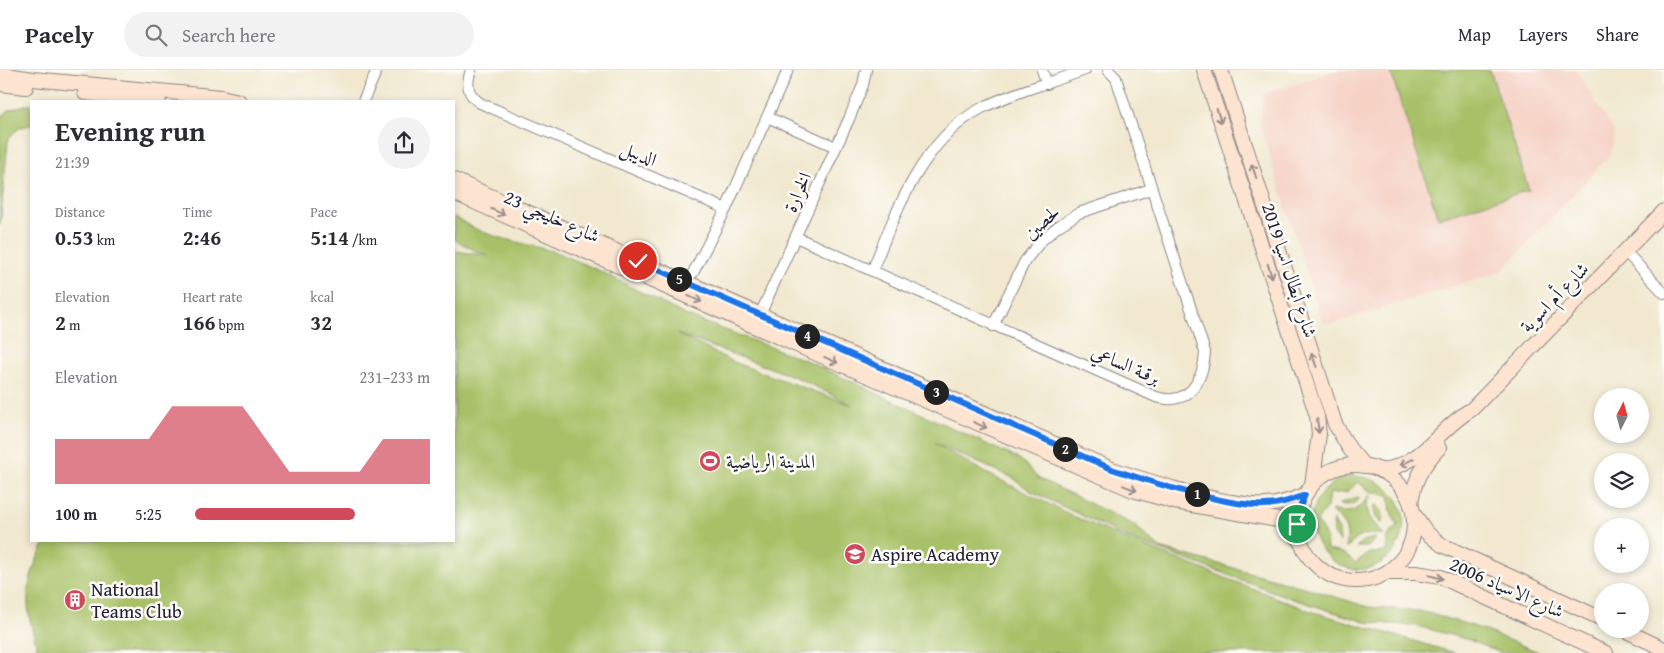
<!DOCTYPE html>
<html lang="en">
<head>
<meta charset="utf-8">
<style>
  body { margin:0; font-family:"Gentium Book Plus",Amiri,serif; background:#f2f2f3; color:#2b2b33; height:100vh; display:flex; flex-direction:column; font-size:19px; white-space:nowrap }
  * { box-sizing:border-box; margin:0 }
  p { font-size:16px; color:#7c7c81 }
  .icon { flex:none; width:28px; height:28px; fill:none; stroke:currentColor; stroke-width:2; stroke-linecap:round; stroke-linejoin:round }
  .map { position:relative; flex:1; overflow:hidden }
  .sheet { position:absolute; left:30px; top:30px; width:425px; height:442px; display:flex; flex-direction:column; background:#fff; border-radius:0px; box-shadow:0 2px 8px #0003 }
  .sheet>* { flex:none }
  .needle { width:32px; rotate:6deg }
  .controls { position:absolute; left:1594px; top:318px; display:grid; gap:10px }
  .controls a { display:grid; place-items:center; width:55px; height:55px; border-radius:50%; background:#fff; box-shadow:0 2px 8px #0003; font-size:25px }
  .pin { position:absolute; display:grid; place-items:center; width:42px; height:42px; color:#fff; margin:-21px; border:2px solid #fff; border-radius:50%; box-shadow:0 1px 5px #0007 }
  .km { position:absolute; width:25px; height:25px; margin:-12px; border-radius:50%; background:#222; color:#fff; font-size:14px; line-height:25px; text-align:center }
  .round { display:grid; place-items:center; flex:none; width:52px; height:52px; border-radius:26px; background:#f2f2f3 }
  .head { display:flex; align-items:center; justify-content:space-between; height:85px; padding:0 25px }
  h1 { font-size:28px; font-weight:700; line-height:38px }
  .figures { display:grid; grid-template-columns:repeat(3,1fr); gap:8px; height:85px; padding:5px 25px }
  .figures div { display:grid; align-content:center }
  .figures b { font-size:21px; font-weight:700 }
  .figures small { font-size:14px; font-weight:400 }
  .figures p { font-size:14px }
  .chart { height:140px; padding:10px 25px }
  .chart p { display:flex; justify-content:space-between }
  .chart svg { width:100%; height:90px; margin-top:5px; fill:#d1495b; opacity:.7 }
  ul { padding:0 25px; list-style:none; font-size:16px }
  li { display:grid; grid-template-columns:80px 60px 1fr; align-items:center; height:38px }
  li i { height:12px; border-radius:6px; background:#d1495b }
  header { display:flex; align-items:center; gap:30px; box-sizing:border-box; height:70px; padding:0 25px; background:#fff; border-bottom:1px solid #e1e1e2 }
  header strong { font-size:24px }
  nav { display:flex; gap:28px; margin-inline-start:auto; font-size:18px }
  .search { width:350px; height:45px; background:#f2f2f3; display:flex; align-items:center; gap:12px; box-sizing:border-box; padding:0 18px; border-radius:28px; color:#7c7c81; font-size:19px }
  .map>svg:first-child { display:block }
  .built { fill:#f6d2c5 }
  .green { fill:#a8c167; stroke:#657251; fill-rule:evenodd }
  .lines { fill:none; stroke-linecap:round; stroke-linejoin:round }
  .street-casing { stroke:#8a8585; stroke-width:12 }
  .secondary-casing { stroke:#8a8585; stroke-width:16 }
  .street { stroke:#fff; stroke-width:10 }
  .secondary { stroke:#fde4d0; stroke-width:14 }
  .oneway { stroke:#9a8d8d }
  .route-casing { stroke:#fff; stroke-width:10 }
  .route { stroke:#1a73e8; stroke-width:6 }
  .labels { text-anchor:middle; stroke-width:5; stroke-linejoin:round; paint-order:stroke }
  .street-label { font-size:19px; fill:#22223b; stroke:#fdfcf7 }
  .poi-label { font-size:19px; fill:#22223b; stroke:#fdfcf7; text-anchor:start }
</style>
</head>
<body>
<header>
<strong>Pacely</strong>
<div class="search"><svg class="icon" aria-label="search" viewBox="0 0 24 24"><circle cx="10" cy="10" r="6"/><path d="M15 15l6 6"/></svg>Search here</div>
<nav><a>Map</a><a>Layers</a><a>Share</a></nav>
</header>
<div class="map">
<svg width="1664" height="583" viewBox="0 0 1664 583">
  <rect width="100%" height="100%" fill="#fdfcf7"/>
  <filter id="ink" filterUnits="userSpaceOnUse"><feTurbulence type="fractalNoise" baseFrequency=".02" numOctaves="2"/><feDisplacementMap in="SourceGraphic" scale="10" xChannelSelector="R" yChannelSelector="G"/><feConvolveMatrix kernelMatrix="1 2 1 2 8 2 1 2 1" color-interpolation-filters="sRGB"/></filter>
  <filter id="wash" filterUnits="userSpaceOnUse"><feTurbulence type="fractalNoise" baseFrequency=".0096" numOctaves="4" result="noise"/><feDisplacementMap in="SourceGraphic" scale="20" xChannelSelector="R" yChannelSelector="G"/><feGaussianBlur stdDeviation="1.12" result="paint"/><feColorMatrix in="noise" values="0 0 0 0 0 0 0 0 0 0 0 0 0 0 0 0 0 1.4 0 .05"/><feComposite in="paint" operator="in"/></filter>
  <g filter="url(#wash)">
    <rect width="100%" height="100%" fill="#f1e8cf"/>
    <path class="built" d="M1338,0H1576L1614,62L1611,84L1501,202L1331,254L1322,251L1260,55L1264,24Z"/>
    <g class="green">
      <path d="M1402,0H1490L1529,120L1438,148L1391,3Z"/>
      <path d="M25,35H31V55C20,56 13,61 8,71L0,155V48L9,40Z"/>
      <path d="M454,147L478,160L497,167L556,182L598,200L685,245L805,290L1021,390L1038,408L1134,455L1160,478L1300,516L1368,537L1420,541L1473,556L1541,583H1501L1469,570L1417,556L1365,552L1296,530L1128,468L1029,420L1013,408L934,373L986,403L1071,445L1123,468L1310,541L1455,583H39C24,535 22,516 46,471H454V181L488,185L470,178L454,169ZM677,264L798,308L852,335L738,294Z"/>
      <path d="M1348,406C1386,405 1414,434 1400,472L1396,475L1397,478C1343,545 1265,437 1348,406ZM1358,412L1371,422L1389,425C1391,438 1389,443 1398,455L1387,467L1386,482L1369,483L1355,493L1343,483L1327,480L1326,467L1317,451L1327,437L1329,424L1347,422Z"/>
      <path d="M1370,425C1369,430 1367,433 1367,437C1369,452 1377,455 1384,465C1365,463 1360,464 1346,479C1346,475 1348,471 1347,466C1347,456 1339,447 1331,441L1332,440C1352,445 1358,440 1370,425Z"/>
      <path d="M1357,427L1360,428L1352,435H1340L1341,433Z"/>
      <path d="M1375,435H1377C1382,441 1385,446 1382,453C1376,450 1372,442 1375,435Z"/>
      <path d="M1333,450L1339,460L1340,472L1334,464Z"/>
      <path d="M1374,468L1376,469L1368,477H1356L1363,471Z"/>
    </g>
  </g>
  <g filter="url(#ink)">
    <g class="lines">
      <g class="street-casing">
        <g id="street">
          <path d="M471,0C466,15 467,24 480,33L726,139L788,0"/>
          <path d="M1042,0L1047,14"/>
          <path d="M363,31L377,0"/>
          <path d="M767,47L836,77"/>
          <path d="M796,167L1156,327C1161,328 1167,330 1172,329C1196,327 1204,302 1205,282L1116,8L1108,0"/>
          <path d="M1625,181L1664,223"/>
          <path d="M872,201C895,144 922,70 980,39C1012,22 1051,13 1085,0"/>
          <path d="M693,203L726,139"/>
          <path d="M758,249L849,49L863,15L866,0"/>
          <path d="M993,256L1025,191L1041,171L1057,157L1079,143L1151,119"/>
        </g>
      </g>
      <g class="secondary-casing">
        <g id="secondary">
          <path d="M1204,0L1317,346L1319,364L1312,415"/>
          <path d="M1221,0L1335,354L1349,378L1364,396"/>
          <path d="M0,4L33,9L221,27L239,31"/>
          <path d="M0,14L26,17"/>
          <path d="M85,23L159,31"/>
          <path d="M454,110L1112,399C1149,411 1187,424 1226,431C1238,433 1252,436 1264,435C1278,435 1292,430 1305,425"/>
          <path d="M454,123L808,280L1133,420L1175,432L1278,450L1291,458L1299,469"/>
          <circle cx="1356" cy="453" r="58"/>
          <path d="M1381,401C1428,391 1436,360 1472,339L1664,141"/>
          <path d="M1411,435C1413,411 1423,395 1439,378"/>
          <path d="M1414,444L1427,463L1442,475L1602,549"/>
          <path d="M1387,503H1416L1441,507L1606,583"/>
          <path d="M1622,559L1664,579"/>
        </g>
      </g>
      <use href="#street" class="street"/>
      <use href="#secondary" class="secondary"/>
    </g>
    <defs><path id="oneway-shaft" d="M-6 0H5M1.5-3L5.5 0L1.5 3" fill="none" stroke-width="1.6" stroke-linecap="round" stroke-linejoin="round" transform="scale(1.25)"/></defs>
    <g class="oneway">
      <use href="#oneway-shaft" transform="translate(1219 46) rotate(72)"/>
      <use href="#oneway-shaft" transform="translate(1254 101) rotate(-108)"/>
      <use href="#oneway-shaft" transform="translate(498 142) rotate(24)"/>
      <use href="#oneway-shaft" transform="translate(1270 201) rotate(72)"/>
      <use href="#oneway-shaft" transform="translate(695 229) rotate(24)"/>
      <use href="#oneway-shaft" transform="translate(831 290) rotate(24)"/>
      <use href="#oneway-shaft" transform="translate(1314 290) rotate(-110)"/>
      <use href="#oneway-shaft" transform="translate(980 355) rotate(24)"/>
      <use href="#oneway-shaft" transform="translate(1318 356) rotate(83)"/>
      <use href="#oneway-shaft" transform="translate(1407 392) rotate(153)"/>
      <use href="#oneway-shaft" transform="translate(1130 418) rotate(21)"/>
      <use href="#oneway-shaft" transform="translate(1436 507) rotate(13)"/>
    </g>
  </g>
  <g class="lines" filter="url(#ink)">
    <g class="route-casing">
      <path id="route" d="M638,191L1112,399C1149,411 1187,424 1226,431C1238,433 1252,436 1264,435C1278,435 1292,430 1305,425L1299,439L1297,454"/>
    </g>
    <use href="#route" class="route"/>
  </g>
  <defs>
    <g id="stadium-disc" transform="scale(1.125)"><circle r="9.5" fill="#d1495b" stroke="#fdfcf7"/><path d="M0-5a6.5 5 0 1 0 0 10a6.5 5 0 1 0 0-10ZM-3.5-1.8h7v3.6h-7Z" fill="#fff"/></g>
    <g id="school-disc" transform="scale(1.125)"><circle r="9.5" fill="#d1495b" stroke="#fdfcf7"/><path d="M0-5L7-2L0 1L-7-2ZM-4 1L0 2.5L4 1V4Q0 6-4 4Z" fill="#fff"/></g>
    <g id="building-disc" transform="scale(1.125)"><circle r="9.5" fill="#d1495b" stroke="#fdfcf7"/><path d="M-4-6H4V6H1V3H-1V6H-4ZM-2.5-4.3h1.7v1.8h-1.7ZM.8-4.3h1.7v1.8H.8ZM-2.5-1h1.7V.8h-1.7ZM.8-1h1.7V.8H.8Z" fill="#fff"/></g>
  </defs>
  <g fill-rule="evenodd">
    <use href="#stadium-disc" x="710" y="391"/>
    <use href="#school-disc" x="855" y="484"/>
    <use href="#building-disc" x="75" y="530"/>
  </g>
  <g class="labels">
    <g class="street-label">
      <text transform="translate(639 83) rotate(23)" y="7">الديبل</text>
      <text transform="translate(797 122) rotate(-66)" y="7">الخرارة</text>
      <text transform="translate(552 146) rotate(24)" y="7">شارع خليجي 23</text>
      <text transform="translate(1041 152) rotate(-41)" y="7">لحصين</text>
      <text transform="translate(1290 200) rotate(72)" y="7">شارع أبطال اسيا 2019</text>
      <text transform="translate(1554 227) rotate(-46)" y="7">شارع أم اسوية</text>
      <text transform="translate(1126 294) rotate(23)" y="7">برقـة الساعي</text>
      <text transform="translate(1507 517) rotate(24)" y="7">شارع الاسياد 2006</text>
    </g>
    <g class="poi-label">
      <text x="726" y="398">المدينة الرياضية</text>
      <text x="871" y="491">Aspire Academy</text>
      <text x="91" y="526">National<tspan x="91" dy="22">Teams Club</tspan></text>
    </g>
  </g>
</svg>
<div class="controls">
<a><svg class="needle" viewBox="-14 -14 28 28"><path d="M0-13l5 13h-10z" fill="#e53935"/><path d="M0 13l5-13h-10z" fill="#7c7c81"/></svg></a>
<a><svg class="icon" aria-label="layers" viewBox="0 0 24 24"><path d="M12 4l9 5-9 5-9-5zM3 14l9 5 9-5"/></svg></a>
<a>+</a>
<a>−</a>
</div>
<div class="pin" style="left:1297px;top:454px;background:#1e9e55"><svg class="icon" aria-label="arrive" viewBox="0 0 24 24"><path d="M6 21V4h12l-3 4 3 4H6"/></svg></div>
<div class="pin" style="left:638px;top:191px;background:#d93025"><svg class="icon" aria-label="check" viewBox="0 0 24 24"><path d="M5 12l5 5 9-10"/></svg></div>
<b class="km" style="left:1197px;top:424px">1</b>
<b class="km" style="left:1065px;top:379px">2</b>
<b class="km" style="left:936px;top:322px">3</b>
<b class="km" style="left:807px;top:266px">4</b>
<b class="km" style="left:679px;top:209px">5</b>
<section class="sheet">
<div class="head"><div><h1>Evening run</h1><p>21:39</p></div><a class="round"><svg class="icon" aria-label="share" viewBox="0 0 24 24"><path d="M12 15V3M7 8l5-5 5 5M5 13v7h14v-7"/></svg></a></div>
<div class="figures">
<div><p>Distance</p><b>0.53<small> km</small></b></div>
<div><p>Time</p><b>2:46</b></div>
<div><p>Pace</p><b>5:14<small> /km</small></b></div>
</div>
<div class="figures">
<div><p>Elevation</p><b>2<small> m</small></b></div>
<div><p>Heart rate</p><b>166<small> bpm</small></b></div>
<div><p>kcal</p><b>32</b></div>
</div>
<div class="chart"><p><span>Elevation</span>231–233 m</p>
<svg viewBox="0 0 160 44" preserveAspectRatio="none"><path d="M0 44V22L10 22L20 22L30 22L40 22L50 6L60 6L70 6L80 6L90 22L100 38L110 38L120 38L130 38L140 22L150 22L160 22V44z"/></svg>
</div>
<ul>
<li><b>100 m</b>5:25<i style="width:68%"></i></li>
</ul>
</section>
</div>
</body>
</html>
